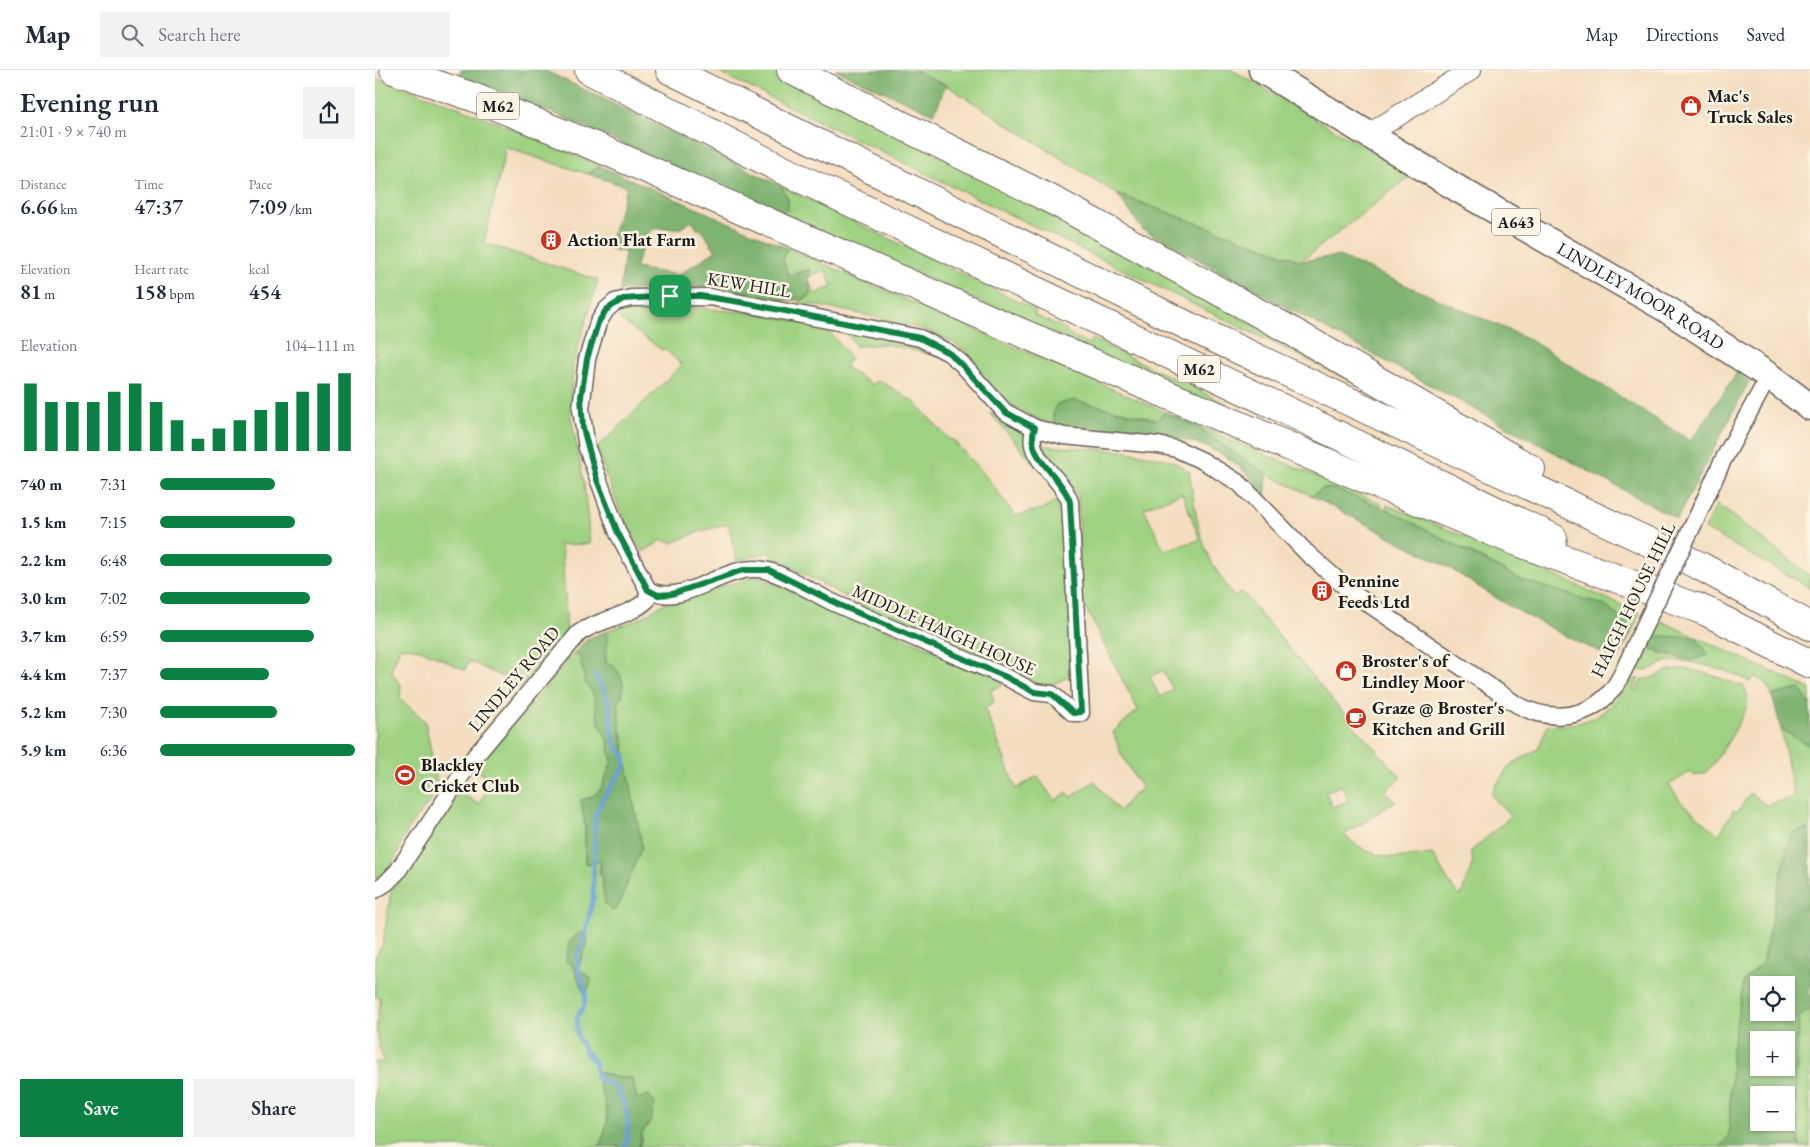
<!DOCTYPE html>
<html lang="en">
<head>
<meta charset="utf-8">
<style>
  body { margin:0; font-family:"EB Garamond",serif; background:#f2f2f3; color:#1f2937; height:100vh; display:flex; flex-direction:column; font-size:19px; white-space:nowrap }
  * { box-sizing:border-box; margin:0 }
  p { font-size:16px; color:#747a83 }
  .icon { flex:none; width:28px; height:28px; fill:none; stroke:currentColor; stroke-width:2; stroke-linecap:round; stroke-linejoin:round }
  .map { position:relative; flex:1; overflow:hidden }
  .panel { display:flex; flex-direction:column; background:#fff; width:375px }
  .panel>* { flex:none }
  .tools { position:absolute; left:1375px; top:906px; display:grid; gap:10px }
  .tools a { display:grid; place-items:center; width:45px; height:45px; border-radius:0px; background:#fff; box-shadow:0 1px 4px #0004; font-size:25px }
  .pin { position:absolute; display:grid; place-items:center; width:42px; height:42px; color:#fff; margin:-21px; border-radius:10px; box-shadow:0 2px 8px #0006 }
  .round { display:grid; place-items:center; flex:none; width:52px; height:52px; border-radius:0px; background:#f2f2f3 }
  .overview { display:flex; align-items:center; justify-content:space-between; height:85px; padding:0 20px }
  h1 { font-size:28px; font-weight:600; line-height:38px }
  .figures { display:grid; grid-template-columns:repeat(3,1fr); gap:8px; height:85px; padding:5px 20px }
  .figures div { display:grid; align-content:center }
  .figures b { font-size:21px; font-weight:600 }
  .figures small { font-size:14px; font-weight:400 }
  .figures p { font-size:14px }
  .chart { height:140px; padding:10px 20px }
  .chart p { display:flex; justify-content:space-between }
  .chart svg { width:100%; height:90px; margin-top:5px; stroke:#0b8043; stroke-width:6 }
  .primary-button { display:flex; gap:10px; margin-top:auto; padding:10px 20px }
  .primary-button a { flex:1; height:58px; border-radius:0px; background:#0b8043; color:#fff; font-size:20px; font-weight:600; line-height:58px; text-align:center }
  .primary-button a+a { background:#f2f2f3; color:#1f2937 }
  ul { padding:0 20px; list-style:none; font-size:16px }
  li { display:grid; grid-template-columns:80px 60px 1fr; align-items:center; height:38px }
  li i { height:12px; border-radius:6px; background:#0b8043 }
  header { display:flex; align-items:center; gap:30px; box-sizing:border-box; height:70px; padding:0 25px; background:#fff; border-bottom:1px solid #e0e1e3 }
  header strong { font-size:24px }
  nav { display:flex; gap:28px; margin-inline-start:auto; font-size:18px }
  .search { width:350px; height:45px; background:#f2f2f3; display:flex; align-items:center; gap:12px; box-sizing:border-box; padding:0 18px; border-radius:0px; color:#747a83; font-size:19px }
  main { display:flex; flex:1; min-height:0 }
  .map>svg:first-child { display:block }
  .green { fill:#9ed181; stroke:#5d764e; fill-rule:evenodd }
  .forest { fill:#7eb36f; stroke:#4d6846; fill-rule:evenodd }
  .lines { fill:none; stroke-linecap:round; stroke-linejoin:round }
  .stream { stroke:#6ba1d8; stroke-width:4.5 }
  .minor-casing { stroke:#686055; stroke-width:19 }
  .tertiary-casing { stroke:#686055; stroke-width:22 }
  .primary-casing { stroke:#686055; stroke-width:29 }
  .motorway-casing { stroke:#686055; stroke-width:30 }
  .minor { stroke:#fff; stroke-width:16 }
  .tertiary { stroke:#fff; stroke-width:20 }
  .primary { stroke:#fff; stroke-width:26 }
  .motorway { stroke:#fff; stroke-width:28 }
  .minor-bridge-casing { stroke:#686055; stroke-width:19; stroke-linecap:butt }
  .minor-bridge { stroke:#fff; stroke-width:16 }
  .route-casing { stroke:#fff; stroke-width:10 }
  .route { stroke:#0b8043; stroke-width:6 }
  .labels { text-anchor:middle; stroke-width:5; stroke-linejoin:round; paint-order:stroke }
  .shield { fill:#fcf5e5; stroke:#5f5d58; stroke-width:1 }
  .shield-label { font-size:16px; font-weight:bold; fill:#1c1c1c }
  .poi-label { font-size:18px; font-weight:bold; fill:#1c1c1c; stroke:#fcf5e5; text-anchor:start }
  .street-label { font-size:18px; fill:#1c1c1c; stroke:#fcf5e5 }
</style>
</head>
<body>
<header>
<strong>Map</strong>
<div class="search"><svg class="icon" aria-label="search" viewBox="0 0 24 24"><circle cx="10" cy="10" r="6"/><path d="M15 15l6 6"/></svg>Search here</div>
<nav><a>Map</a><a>Directions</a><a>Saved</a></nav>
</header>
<main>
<section class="panel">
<div class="overview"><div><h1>Evening run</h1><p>21:01 · 9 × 740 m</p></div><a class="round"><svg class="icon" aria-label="share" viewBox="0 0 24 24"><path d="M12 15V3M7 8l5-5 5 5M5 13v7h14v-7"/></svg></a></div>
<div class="figures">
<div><p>Distance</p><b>6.66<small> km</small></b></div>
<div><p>Time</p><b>47:37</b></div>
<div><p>Pace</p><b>7:09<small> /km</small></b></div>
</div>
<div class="figures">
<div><p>Elevation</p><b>81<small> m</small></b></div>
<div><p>Heart rate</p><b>158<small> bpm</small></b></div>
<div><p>kcal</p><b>454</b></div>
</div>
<div class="chart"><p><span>Elevation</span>104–111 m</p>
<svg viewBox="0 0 160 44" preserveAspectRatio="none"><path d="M5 44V11M15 44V20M25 44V20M35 44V20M45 44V15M55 44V11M65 44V20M75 44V29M85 44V38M95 44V33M105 44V29M115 44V24M125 44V20M135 44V15M145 44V11M155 44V6"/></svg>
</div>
<ul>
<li><b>740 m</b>7:31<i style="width:59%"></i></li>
<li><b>1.5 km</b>7:15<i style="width:69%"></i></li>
<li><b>2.2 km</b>6:48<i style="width:88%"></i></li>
<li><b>3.0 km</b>7:02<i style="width:77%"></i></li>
<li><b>3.7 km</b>6:59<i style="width:79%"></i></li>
<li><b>4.4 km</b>7:37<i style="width:56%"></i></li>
<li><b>5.2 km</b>7:30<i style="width:60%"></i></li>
<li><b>5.9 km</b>6:36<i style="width:100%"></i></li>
</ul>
<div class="primary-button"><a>Save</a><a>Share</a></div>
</section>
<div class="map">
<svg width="1435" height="1077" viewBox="0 0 1435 1077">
  <rect width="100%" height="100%" fill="#fcf5e5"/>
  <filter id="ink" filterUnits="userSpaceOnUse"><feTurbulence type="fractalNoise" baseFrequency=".02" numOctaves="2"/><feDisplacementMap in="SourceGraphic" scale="10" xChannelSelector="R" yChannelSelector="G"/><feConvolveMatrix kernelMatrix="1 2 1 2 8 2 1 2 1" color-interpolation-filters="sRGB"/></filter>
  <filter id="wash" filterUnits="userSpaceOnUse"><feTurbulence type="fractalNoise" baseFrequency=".0096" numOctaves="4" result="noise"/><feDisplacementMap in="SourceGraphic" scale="20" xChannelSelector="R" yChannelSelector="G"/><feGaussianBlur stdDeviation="1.12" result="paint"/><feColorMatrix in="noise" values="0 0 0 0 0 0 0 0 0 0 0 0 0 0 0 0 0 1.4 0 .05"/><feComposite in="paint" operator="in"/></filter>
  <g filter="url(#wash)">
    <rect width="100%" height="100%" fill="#f4ddbf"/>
    <g class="green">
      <path d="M339,0H396L432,17L729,171L988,317Z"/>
      <path d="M539,0H857L1037,105L926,191L742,124L571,15Z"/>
      <path d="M0,8C77,33 151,63 225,96L213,104L131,78L109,173L223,210L198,294L195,342L209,413L215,474L184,475L187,482L192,561L146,616L94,591L90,600C74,593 41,573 25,578L16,601L26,616L25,629L50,651L63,717C55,734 46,741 36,755C24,772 21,800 0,809Z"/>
      <path d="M406,116L661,240L659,245L691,259V263L714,274L717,269L992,402L406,144L413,129Z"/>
      <path d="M412,178L790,342L1007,434L1006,437L959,419L948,418L937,426L892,404L822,358L732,338L678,344L680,355C652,347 629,333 611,310C604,301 599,289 591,282C561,253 465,241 423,232L435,226L434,211L440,224L457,217L451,200L434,206V200L413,205L408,190Z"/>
      <path d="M301,236L386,244L451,258L476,288L470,297L497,315L504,310L539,332L575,370L577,369L613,409L640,446L671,438L687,426L700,604C676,614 668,624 646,605L498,542L398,487L393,482L362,491L353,454L320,463L297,473L287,470L268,482C246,449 234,415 222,378L307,295L290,279L287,280L246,250L242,244L256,237Z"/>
      <path d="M468,258L534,271L568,287L510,274L481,276Z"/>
      <path d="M614,342L649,365L665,400Z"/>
      <path d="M666,376C709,378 753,379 795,390C803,392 807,399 814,401C819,432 822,463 836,491C842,503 851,515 859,527L867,522L979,656L1026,707L1010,721L1021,731L969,765C999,792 1020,789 1057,784C1067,798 1073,816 1086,826L1098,792L1095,782L1136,746L1115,724L1135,695L1163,679L1173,655C1192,656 1215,653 1230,640C1243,629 1247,612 1264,608L1258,620L1261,621L1267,609C1279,610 1285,602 1296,600C1315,595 1349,610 1368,616C1373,622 1374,630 1371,638C1367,650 1340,695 1331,702C1328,704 1323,705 1320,706L1315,702L1294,715L1306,732L1344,765L1359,739L1362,742L1375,723L1391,735L1419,727L1406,659L1435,675V760L1433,759L1405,810L1387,894L1369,910L1355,1020L1354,1066L1345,1077H264L267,1071L262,1029L257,1008H243L221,1001C230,1035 239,1043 224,1077H0V992L9,993C0,965 0,957 6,929L0,926V887L8,874L16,821L85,722L103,734L119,711L101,700L106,688L147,645L200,582L205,588L210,612L219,625L223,650L233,672L237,691L226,719L217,727L206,730L210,757V793L217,794L226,790L224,802L229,811L230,834L250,673L245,656L243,631L248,625L239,595L231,592C229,580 235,572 232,561L266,548L288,534L382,506L624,607L628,615L616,620L619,632L610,638L641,719L662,706L680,731L692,722L697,727L719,711L744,741L759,724L767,719L746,684L738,662L763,640L705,527L703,426ZM807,423L825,470L789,480L769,438ZM788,600L798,620L785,627L775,607ZM967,715L973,731L957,737L951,722ZM213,871L203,898L208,904L210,925L198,896Z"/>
      <path d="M1342,434L1435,506V518L1330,459Z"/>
      <path d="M1012,435L1101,471L1265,543L1255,566V555L1184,523L1144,509L1082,475L1052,462L1010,439Z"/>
      <path d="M1284,550L1435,619V635L1425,619L1397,625L1391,614L1380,606L1375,612C1361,602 1316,590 1299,591C1285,591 1275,605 1261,599L1260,595ZM1284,566L1298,568L1333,585L1316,590L1284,583Z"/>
      <path d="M1435,939V1077H1425L1420,1038L1424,947Z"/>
    </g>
    <g class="forest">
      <path d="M86,0H169L406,116L413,129V139L406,144L181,44L84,9Z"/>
      <path d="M460,0H539L571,15L559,44Z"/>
      <path d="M225,96L412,178L408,190L413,205L434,200L435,226C410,238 376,222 349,219C314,215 280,218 245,221L250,182L233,179L252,117L213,104ZM317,151L323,160L325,158L341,181L303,205L260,198L271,167L278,159L306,158Z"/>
      <path d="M742,124L926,191L964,186L1152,268L1316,371L1363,301L1374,312L1302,449L767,159Z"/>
      <path d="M700,330L781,350L790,342L822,358L892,404L890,426C884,419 879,411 873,405C826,355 743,363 680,355L678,344L682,334Z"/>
      <path d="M948,418L959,419L1014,440L1144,509L1229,535L1255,555V566L1243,589L1202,572L1134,536L1071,496L937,426Z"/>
      <path d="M232,561C235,572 229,580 231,592C245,598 255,617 243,631L245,656L267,777L243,837L237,841C235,839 233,838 231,835C229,832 225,796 225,791L217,794L210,793V757L206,730L217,727L226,719L237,691L233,672L223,650L219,625L210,612L205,588L200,582L212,569Z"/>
      <path d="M1284,566L1321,567L1334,585L1316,590L1273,578L1275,571Z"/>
      <path d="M1425,619L1435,635V675H1433L1406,659L1397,625Z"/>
      <path d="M1433,759L1435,760V830L1429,845L1435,850V939L1424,947L1420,1038L1425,1077H1345L1354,1066L1357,978L1369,910L1387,894L1414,769L1418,762ZM1384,915H1411V942H1384ZM1384,970H1411V998H1384ZM1384,1025H1411V1052H1384Z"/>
      <path d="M211,862L213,871L203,898L217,909L210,926L198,896L191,891L194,872L204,863Z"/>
      <path d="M221,1001L243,1008H257L262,1029L274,1025L280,1034L275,1052L266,1065L264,1077H224C241,1039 227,1036 221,1001Z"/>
    </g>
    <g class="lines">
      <path class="stream" d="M220,605C224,613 231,621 233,630C239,647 232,675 250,685V696L227,730L220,746L218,829L208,874L202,885L203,898L211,923L209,937L202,946V964L210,981L220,993L222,1008C227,1011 236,1013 239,1017C253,1033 256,1058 250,1077"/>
    </g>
  </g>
  <g filter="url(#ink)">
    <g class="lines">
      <g class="minor-casing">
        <g id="minor">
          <path d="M1321,449L1348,390L1394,306"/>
          <path d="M273,520L243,463L212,378L206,339L212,289L223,253L231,240L240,232L256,228L335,227L545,268L574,283L586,293L630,342L660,358L689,366L783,375L802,379L828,391L864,413L932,483L976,522L1141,634C1175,653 1216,650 1240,616C1250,601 1256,583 1264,567"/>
          <path d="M273,520C310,539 349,492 389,500C408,503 438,523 457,532C515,558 573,582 631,607L659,622L677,624L698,643H706L695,432C688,407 647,387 660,358"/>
          <path d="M0,820L11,813L22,802L96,691L204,563C224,549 254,547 272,530L273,520"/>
        </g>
      </g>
      <g class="tertiary-casing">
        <path id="tertiary" d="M994,64L1096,0"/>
      </g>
      <g class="primary-casing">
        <g id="primary">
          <path id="s1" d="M887,0L1085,120L1293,240L1394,306L1435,337"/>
        </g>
      </g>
      <g class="motorway-casing">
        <g id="motorway">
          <path d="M19,0L98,27L224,78L640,260L1012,418L1135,469L1338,544"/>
          <path d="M214,0L408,100L1178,468"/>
          <path d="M295,0L809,254L1325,496L1435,556"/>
          <path d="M416,0L683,133L911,258L1156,399"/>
          <path d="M1322,537L1435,594"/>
        </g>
      </g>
      <use href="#minor" class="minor"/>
      <use href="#tertiary" class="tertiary"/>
      <use href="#primary" class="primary"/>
      <use href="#motorway" class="motorway"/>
      <g class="minor-bridge-casing">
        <path id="minor-bridge" d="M1264,567L1321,449"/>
      </g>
      <use href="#minor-bridge" class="minor-bridge"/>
    </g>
  </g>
  <g class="lines" filter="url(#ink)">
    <g class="route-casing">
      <path id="route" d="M295,226H325L365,232L545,268L574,283L586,294L630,342L660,358C648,386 688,407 695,432L706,642L698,643L677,624L659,622L631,607L467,536L394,500H368L297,524L283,525L273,520L243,463L222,410L208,358L206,327L212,289L223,253L231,240L248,229Z"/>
    </g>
    <use href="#route" class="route"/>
  </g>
  <defs>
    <g id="shop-disc" transform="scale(1.125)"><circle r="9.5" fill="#c8321e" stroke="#fcf5e5"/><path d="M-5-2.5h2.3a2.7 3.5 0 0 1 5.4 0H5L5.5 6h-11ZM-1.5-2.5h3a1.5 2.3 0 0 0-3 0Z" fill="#fff"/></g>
    <g id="building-disc" transform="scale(1.125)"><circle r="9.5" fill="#c8321e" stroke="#fcf5e5"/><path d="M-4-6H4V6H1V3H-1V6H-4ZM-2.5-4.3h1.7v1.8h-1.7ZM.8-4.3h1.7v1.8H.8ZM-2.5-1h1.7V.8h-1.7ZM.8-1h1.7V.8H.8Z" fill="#fff"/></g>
    <g id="cafe-disc" transform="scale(1.125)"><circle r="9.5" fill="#c8321e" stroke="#fcf5e5"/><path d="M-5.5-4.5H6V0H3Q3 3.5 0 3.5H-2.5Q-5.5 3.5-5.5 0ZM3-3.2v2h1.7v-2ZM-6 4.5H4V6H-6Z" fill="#fff"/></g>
    <g id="stadium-disc" transform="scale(1.125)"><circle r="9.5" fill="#c8321e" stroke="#fcf5e5"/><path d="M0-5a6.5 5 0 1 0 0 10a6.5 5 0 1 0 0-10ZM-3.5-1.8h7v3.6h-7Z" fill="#fff"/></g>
  </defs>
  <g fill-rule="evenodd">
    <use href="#shop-disc" x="1316" y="36"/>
    <use href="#building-disc" x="176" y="170"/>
    <use href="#building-disc" x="947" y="521"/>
    <use href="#shop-disc" x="971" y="601"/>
    <use href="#cafe-disc" x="981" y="648"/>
    <use href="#stadium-disc" x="30" y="705"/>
  </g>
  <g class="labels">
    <g class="shield">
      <rect x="102" y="22.5" width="42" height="27" rx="4"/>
      <rect x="1117" y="138.5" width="48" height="27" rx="4"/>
      <rect x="803" y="285.5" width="42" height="27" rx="4"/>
    </g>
    <g class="shield-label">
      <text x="123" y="42">M62</text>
      <text x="1141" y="158">A643</text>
      <text x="824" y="305">M62</text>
    </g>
    <g class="poi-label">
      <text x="1332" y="32">Mac's<tspan x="1332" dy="21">Truck Sales</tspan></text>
      <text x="192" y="176">Action Flat Farm</text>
      <text x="963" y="517">Pennine<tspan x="963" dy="21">Feeds Ltd</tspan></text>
      <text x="987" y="597">Broster's of<tspan x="987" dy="21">Lindley Moor</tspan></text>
      <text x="997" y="644">Graze @ Broster's<tspan x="997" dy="21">Kitchen and Grill</tspan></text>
      <text x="46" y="701">Blackley<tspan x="46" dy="21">Cricket Club</tspan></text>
    </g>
    <g class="street-label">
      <text transform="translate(374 215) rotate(9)" y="6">KEW HILL</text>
      <text dy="6" stroke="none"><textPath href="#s1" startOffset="441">LINDLEY MOOR ROAD</textPath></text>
      <text transform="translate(1258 530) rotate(-64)" y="6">HAIGH HOUSE HILL</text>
      <text transform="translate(569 560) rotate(24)" y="6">MIDDLE HAIGH HOUSE</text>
      <text transform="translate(139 609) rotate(-50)" y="6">LINDLEY ROAD</text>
    </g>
  </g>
</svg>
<div class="tools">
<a><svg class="icon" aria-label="locate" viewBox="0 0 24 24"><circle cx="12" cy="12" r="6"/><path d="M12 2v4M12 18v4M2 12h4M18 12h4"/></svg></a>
<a>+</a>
<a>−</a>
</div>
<div class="pin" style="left:295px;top:226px;background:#1e9e55"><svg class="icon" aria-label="arrive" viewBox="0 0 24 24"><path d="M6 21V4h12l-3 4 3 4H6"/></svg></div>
</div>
</main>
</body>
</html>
